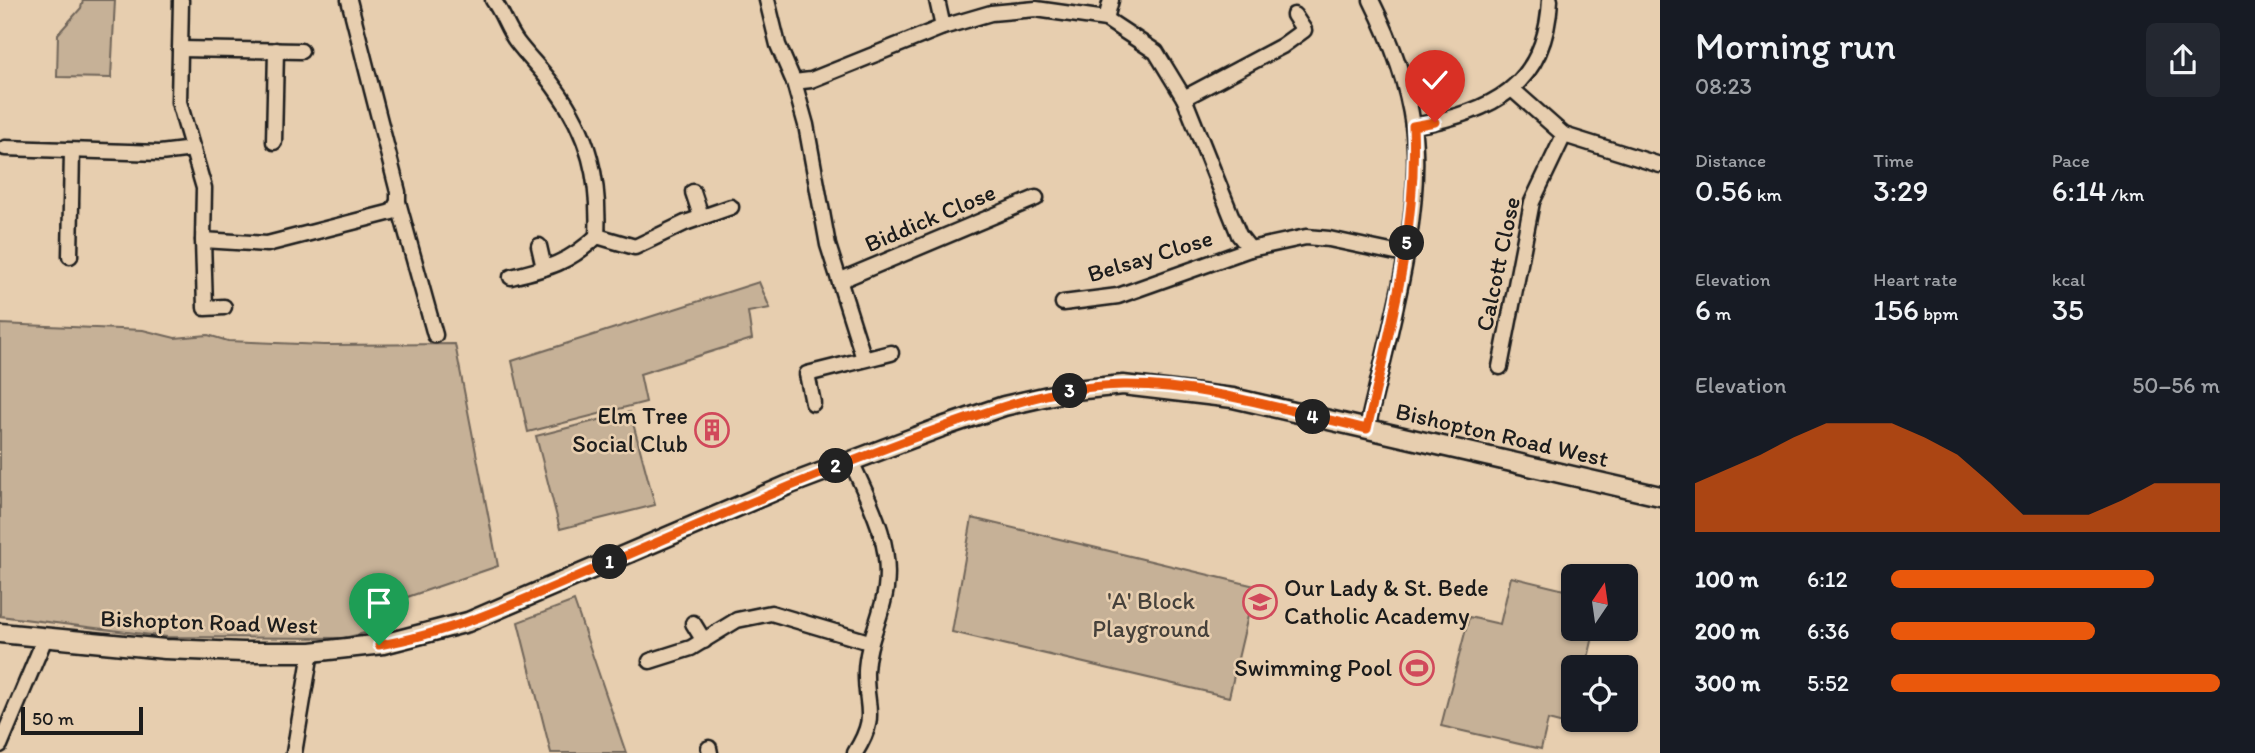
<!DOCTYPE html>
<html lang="en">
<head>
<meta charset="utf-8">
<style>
  body { margin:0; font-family:Itim,sans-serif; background:#242831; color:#f1f3f6; height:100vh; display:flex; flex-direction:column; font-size:26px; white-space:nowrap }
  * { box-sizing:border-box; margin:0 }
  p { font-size:23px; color:#9ea1a6 }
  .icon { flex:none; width:38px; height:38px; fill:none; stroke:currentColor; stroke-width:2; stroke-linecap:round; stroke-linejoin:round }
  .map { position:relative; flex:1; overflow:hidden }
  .sheet { display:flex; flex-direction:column; background:#171b24; width:595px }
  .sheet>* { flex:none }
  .needle { width:46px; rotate:13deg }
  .buttons { position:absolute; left:1561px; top:564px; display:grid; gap:14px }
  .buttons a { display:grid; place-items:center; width:77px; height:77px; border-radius:10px; background:#171b24; box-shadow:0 2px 5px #0004; font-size:35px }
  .scale { position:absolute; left:21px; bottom:18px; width:122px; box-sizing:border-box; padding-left:7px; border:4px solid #1c1c1c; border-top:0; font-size:19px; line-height:24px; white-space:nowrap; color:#1c1c1c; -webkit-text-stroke:5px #e7ceaf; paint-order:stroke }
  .pin { position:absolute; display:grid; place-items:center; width:60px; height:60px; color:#fff; margin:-72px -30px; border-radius:50% 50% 50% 0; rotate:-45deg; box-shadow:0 0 7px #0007 }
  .pin .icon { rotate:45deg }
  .km { position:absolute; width:35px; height:35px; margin:-18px; border-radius:50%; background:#222; color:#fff; font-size:19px; line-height:35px; text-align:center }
  .round { display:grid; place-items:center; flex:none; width:74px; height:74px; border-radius:10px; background:#242831 }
  .headline { display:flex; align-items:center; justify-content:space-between; height:119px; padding:0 35px }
  h1 { font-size:38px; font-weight:600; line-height:52px }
  .stats { display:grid; grid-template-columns:repeat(3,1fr); gap:10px; height:119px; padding:7px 35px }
  .stats div { display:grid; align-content:center }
  .stats b { font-size:30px; font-weight:600 }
  .stats small { font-size:19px; font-weight:400 }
  .stats p { font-size:19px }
  .chart { height:196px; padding:14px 35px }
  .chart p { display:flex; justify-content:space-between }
  .chart svg { width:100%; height:126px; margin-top:7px; fill:#ea580c; opacity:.7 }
  ul { padding:0 35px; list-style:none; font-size:23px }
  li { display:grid; grid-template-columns:112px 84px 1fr; align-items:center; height:52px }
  li i { height:18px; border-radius:9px; background:#ea580c }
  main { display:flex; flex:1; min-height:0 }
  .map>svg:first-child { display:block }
  .green { fill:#c6b197; stroke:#71665a; stroke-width:2 }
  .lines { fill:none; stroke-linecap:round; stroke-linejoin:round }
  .minor-casing { stroke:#1c1c1c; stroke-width:19 }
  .tertiary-casing { stroke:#1c1c1c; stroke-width:23 }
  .minor { stroke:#e7ceaf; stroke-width:14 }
  .tertiary { stroke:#e7ceaf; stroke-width:18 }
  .route-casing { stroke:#fff; stroke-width:14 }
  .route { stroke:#ea580c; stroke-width:9 }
  .labels { text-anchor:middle; stroke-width:5; stroke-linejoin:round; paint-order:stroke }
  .street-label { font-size:24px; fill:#1c1c1c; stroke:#e7ceaf }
  .poi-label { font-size:24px; fill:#1c1c1c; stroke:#e7ceaf; text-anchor:end }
  .park-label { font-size:24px; fill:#46413b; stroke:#e7ceaf }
</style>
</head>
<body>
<main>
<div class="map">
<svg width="1660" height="753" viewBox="0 0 1660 753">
  <rect width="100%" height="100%" fill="#e7ceaf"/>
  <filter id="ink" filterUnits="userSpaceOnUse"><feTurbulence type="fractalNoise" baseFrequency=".0143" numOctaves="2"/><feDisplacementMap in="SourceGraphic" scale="14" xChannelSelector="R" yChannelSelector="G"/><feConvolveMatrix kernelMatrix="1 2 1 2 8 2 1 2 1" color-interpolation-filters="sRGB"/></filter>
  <g filter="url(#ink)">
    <g class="green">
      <path d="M83,0H115L111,78L57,77L58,34L81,8Z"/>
      <path d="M759,282L770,308L748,312L752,339L640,374L646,402L528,432L512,361Z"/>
      <path d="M0,324L143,330L175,338L208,335L228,341L324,345L455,344L498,566L387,604L388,609L377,630L344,638L167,637L0,616Z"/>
      <path d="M630,412L655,505L560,529L536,436Z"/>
      <path d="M972,518L1255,586L1229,697L952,632Z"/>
      <path d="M1511,577L1573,592V628H1595L1586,667H1573L1571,726L1548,720L1541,749L1441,726L1469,617L1500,624Z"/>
      <path d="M574,601L626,753H551L518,622Z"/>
    </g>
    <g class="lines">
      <g class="minor-casing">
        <g id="minor">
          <path d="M181,0L179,102L204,188L203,240L267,244L392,212L398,202V192L349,0"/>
          <path d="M493,0C503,13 507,29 517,42C529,58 544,72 555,88C589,134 600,180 597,236"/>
          <path d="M767,0L778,45L794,82L811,80L943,27L991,13L1036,9L1106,19L1156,52L1184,98L1239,235L1250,249L1306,237L1329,239L1405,255"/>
          <path d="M937,0L943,27"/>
          <path d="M1106,19L1111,0"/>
          <path d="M180,49L301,51"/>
          <path d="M794,82L806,125L828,245L864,359"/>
          <path d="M1512,89L1564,135L1660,165"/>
          <path d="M1184,98L1282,46L1304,30L1294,15"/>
          <path d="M1413,126C1490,113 1546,87 1550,0"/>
          <path d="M274,142L276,50"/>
          <path d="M5,148L160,153L193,149"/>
          <path d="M693,192L701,216"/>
          <path d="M398,202L435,335"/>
          <path d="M203,240L205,308L224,307"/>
          <path d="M539,246L544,268"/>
          <path d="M70,256L72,151"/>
          <path d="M511,277C548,268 569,263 597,236L635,247L685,223L731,207"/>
          <path d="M841,280L1036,198"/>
          <path d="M1063,303L1118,296L1250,249"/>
          <path d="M1500,367L1532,202L1564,135"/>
          <path d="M813,403L807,374L891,353"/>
          <path d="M1367,429C1387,338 1425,217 1413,126C1407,81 1391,40 1371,0"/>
          <path d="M851,461C869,502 892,541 886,588C882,617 867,642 866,671C865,710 879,714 855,753"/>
          <path d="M693,623L704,641"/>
          <path d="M650,661L691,648L737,620L771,613L869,642"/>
          <path d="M0,745L45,638"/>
          <path d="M709,748L710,753"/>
          <path d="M294,753L311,652"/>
        </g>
      </g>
      <g class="tertiary-casing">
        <path id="tertiary" d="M0,633L165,649L243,652H311L383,644L468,622L793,483L942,427L1004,406L1075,390L1123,385L1233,398L1660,496"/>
      </g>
      <use href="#minor" class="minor"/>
      <use href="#tertiary" class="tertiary"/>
    </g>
  </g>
  <g class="lines" filter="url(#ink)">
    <g class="route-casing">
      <path id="route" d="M379,645C457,632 529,597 602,566C709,520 815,474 924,434C987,411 1055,386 1123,385C1205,384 1288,411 1367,429C1390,329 1418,229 1413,126L1435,122"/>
    </g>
    <use href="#route" class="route"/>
  </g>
  <defs>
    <g id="building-ring" transform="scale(1.75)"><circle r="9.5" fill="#e7ceaf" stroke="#d1495b" stroke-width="1.5"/><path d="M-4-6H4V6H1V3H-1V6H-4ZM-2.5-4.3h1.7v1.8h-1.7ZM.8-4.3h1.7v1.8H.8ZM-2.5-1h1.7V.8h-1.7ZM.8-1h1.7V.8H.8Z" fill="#d1495b"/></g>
    <g id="school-ring" transform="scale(1.75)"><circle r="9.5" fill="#e7ceaf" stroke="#d1495b" stroke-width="1.5"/><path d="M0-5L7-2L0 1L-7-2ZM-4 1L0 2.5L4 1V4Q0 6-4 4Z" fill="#d1495b"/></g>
    <g id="stadium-ring" transform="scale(1.75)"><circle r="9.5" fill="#e7ceaf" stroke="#d1495b" stroke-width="1.5"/><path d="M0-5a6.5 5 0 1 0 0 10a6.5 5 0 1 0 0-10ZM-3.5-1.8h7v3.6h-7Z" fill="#d1495b"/></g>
  </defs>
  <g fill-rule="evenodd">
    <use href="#building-ring" x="712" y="430"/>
    <use href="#school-ring" x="1260" y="602"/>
    <use href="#stadium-ring" x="1417" y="668"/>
  </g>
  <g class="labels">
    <g class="street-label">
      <text transform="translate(930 218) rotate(-23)" y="8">Biddick Close</text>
      <text transform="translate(1150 256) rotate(-17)" y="8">Belsay Close</text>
      <text transform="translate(1498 264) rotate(-78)" y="8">Calcott Close</text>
      <text transform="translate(1502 435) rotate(13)" y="8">Bishopton Road West</text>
      <text transform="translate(209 622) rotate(2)" y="8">Bishopton Road West</text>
    </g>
    <g class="poi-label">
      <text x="688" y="424">Elm Tree<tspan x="688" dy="28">Social Club</tspan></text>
      <text x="1284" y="596" text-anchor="start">Our Lady &amp; St. Bede<tspan x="1284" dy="28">Catholic Academy</tspan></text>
      <text x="1392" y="676">Swimming Pool</text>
    </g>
    <g class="park-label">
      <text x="1151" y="609">'A' Block<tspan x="1151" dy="28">Playground</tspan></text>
    </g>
  </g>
</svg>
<div class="buttons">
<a><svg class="needle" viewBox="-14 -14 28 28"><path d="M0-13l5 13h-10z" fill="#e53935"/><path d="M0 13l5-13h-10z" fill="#9ea1a6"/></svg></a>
<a><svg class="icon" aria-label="locate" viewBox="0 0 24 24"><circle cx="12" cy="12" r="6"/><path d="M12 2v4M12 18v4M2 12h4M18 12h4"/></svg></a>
</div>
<div class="scale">50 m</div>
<div class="pin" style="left:379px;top:645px;background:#1e9e55"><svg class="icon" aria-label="arrive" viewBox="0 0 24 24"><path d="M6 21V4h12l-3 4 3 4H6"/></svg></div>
<div class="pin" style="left:1435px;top:122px;background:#d93025"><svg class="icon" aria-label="check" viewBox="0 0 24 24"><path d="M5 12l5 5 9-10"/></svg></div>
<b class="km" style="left:610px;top:562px">1</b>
<b class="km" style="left:836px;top:466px">2</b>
<b class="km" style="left:1070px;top:391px">3</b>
<b class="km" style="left:1313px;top:417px">4</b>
<b class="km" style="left:1407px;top:243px">5</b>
</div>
<section class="sheet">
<div class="headline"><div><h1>Morning run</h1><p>08:23</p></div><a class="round"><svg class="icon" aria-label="share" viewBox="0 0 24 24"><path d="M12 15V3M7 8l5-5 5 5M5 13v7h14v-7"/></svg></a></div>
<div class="stats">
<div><p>Distance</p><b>0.56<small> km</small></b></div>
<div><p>Time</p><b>3:29</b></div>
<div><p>Pace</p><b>6:14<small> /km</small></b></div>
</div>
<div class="stats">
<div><p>Elevation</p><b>6<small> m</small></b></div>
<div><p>Heart rate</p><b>156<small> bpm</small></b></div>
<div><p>kcal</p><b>35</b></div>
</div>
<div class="chart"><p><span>Elevation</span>50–56 m</p>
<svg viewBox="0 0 160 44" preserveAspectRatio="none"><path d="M0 44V27L10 22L20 17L30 11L40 6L50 6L60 6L70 11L80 17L90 27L100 38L110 38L120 38L130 33L140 27L150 27L160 27V44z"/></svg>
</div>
<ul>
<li><b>100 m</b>6:12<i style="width:80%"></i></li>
<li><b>200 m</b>6:36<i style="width:62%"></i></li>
<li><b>300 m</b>5:52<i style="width:100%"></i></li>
</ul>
</section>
</main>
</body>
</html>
